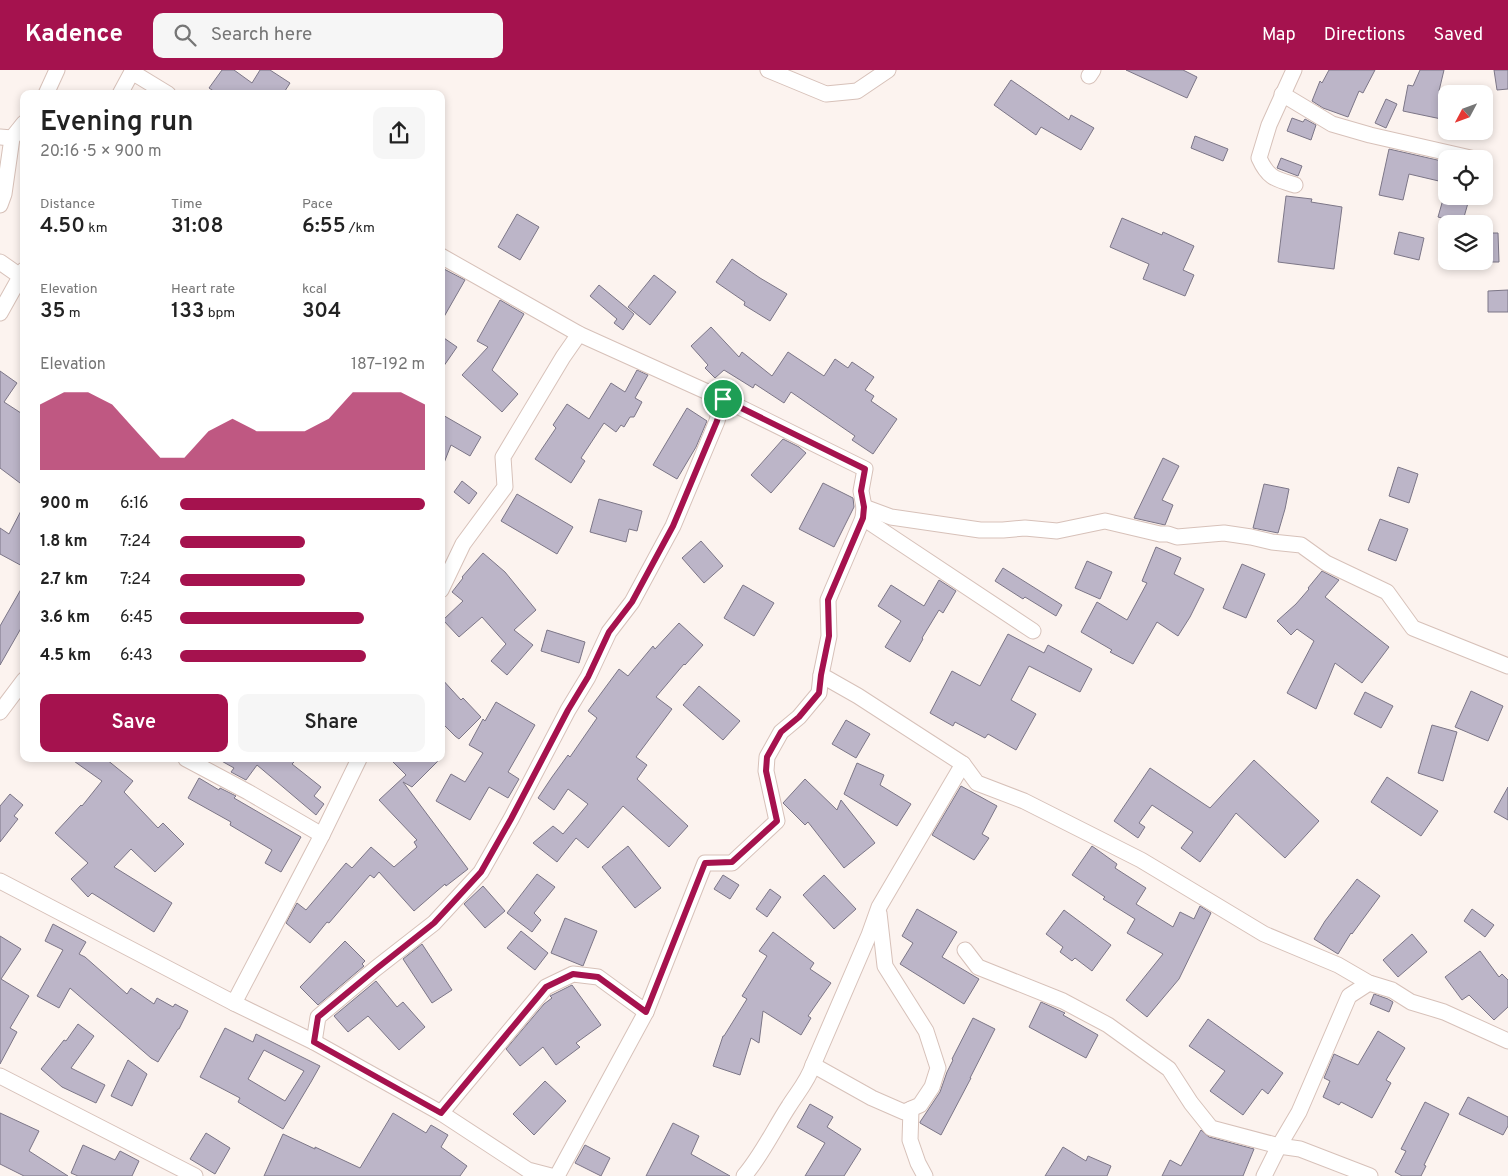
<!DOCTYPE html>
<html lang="en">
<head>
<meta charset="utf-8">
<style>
  body { margin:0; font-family:Overpass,sans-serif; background:#f6f6f6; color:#222; height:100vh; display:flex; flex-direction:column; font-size:19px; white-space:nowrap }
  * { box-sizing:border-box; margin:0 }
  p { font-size:16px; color:#767676 }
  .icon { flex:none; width:28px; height:28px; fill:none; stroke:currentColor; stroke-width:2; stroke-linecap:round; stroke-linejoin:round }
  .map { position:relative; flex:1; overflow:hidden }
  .panel { position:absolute; left:20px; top:20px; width:425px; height:672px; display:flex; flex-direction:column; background:#fff; border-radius:10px; box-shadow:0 2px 8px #0003 }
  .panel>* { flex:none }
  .needle { width:32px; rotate:229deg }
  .buttons { position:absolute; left:1438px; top:15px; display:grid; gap:10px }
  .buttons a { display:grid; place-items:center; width:55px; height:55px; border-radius:10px; background:#fff; box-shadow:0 2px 8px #0003; font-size:25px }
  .pin { position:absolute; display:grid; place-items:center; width:42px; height:42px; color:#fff; margin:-21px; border:2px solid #fff; border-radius:50%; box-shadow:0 1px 5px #0007 }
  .round { display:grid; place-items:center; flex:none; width:52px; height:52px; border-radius:10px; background:#f6f6f6 }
  .head { display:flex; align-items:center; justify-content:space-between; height:85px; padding:0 20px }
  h1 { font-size:28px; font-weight:600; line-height:38px }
  .metrics { display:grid; grid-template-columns:repeat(3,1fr); gap:8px; height:85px; padding:5px 20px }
  .metrics div { display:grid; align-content:center }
  .metrics b { font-size:21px; font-weight:600 }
  .metrics small { font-size:14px; font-weight:400 }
  .metrics p { font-size:14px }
  .chart { height:140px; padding:10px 20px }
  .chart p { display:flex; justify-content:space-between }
  .chart svg { width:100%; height:90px; margin-top:5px; fill:#a5124e; opacity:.7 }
  .primary-button { display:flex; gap:10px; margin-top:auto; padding:10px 20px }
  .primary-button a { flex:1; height:58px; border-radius:10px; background:#a5124e; color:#fff; font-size:20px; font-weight:600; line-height:58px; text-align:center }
  .primary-button a+a { background:#f6f6f6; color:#222 }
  ul { padding:0 20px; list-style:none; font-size:16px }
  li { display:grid; grid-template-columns:80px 60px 1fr; align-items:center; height:38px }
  li i { height:12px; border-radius:6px; background:#a5124e }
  header { display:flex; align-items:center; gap:30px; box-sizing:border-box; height:70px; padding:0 25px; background:#a5124e; color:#fff }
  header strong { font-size:24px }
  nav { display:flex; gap:28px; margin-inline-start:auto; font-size:18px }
  .search { width:350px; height:45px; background:#f6f6f6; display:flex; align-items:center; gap:12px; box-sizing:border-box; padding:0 18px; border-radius:10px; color:#767676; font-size:19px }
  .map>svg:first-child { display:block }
  .building { fill:#bcb5c8; stroke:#7c7687; fill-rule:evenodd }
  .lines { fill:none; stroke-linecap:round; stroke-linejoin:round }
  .minor-casing { stroke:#d7c1b9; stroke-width:17 }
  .minor { stroke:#fff; stroke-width:15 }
  .route-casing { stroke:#fff; stroke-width:10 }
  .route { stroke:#a5124e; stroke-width:6 }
</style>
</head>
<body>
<header>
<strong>Kadence</strong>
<div class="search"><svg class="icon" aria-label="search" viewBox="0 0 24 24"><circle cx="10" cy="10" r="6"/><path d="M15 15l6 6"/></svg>Search here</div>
<nav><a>Map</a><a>Directions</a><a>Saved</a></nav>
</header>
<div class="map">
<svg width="1508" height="1106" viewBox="0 0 1508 1106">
  <rect width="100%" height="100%" fill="#fcf3ef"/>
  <g class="building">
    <path d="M222,0H234L252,13L260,0H270L290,13L283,24H218L209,18Z"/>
    <path d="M1126,0H1183L1197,7L1187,28Z"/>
    <path d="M1329,0H1375L1363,23L1359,21L1348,47L1323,38L1312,31L1320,11L1322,13Z"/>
    <path d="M1420,0H1444L1439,21L1446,22V50L1403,41L1408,15L1413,16Z"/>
    <path d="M1494,0H1508V19L1497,20Z"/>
    <path d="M1011,10L1069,50L1071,45L1094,58L1081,80L1041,57L1036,65L994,35Z"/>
    <path d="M1386,29L1397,34L1386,58L1375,53Z"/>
    <path d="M1292,48L1303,52L1305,49L1316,55L1311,70L1287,61Z"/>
    <path d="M1195,66L1228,79L1223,91L1191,78Z"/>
    <path d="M1389,79L1446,92L1443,112L1409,104L1403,130L1379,125Z"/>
    <path d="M1281,88L1302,96L1298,106L1277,98Z"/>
    <path d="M1286,126L1312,129L1311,132L1342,137L1334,199L1278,192Z"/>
    <path d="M1444,126H1470L1462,154L1438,147Z"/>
    <path d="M517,144L539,157L520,190L498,177Z"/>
    <path d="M1122,148L1162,165L1163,162L1194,176L1183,200L1194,205L1185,226L1143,209L1149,194L1110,177Z"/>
    <path d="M1399,162L1424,168L1419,190L1394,184Z"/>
    <path d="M1484,163H1498L1499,192H1484Z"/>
    <path d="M732,189L760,208L787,224L770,251L744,235L745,232L716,212Z"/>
    <path d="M444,199L465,210L441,252V204Z"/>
    <path d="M654,205L676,222L650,255L628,237Z"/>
    <path d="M599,215L634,244L623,260L614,253L617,249L590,226Z"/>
    <path d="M1508,220V242H1488V221Z"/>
    <path d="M500,230L524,244L492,300L518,324L502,342L462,305L488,277L477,271Z"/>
    <path d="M711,257L739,287L742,282L772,306L788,282L824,306L835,289L848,298L852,292L874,307L865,320L874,326L871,331L897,349L873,384L852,370L855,366L791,322L784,333L755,314L753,318L724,300L715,308L705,298L708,295L691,276Z"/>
    <path d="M441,266L457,277L441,300Z"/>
    <path d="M637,300L648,305L635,328L642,332L634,347H630L624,357L621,355L616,362L604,353L581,388L585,391L571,413L535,389L556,358L553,355L567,334L589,349L611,313L625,322Z"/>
    <path d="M0,301L17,313L4,332L24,345V416L0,398Z"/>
    <path d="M687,338L707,351L696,377L677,409L653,395Z"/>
    <path d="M441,344L481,367L470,386L451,375L442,398Z"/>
    <path d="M783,369L799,377L806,383L771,423L751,405Z"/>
    <path d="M1163,388L1179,396L1162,430L1173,435L1165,455L1134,448Z"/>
    <path d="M1398,397L1418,404L1409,433L1389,426Z"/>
    <path d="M462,411L477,423L469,434L454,422Z"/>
    <path d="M823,413L853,428L854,437L834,477L799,459Z"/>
    <path d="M1264,414L1289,419L1285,439L1278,463L1253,458Z"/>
    <path d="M517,424L573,457L557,484L501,451Z"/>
    <path d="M599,429L642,441L637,461L629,459L626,472L590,462Z"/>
    <path d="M24,435V497L0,484V458L9,464Z"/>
    <path d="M1380,449L1408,459L1396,491L1368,480Z"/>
    <path d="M701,471L723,496L704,513L682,488Z"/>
    <path d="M1156,477L1181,488L1174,504L1204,519L1190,547L1178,566L1157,552L1133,594L1110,582L1112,580L1081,562L1097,532L1127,550L1147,513L1142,511Z"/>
    <path d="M483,483L505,502L536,540L514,560L533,575L507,605L491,591L506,574L482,547L459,567L443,550L463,531L452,522L463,508L462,507Z"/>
    <path d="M1087,491L1112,502L1100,529L1075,518Z"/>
    <path d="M1242,494L1265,504L1246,548L1223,538Z"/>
    <path d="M1003,498L1062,535L1056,546L1025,527L1023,529L995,511Z"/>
    <path d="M1322,501L1339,510L1325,527L1389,577L1362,613L1335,593L1316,639L1287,623L1314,571L1297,559L1291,565L1277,551L1296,534L1309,519L1308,518Z"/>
    <path d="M939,510L956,521L943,543L939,540L922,568L923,569L910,592L885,577L901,551L878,536L891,515L924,536Z"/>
    <path d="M24,514V553L0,595V556Z"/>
    <path d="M743,515L774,533L754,566L724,548Z"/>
    <path d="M679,553L703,575L685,595L684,594L656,627L672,639L636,687L647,695L637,709L688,756L669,777L623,736L588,778L576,768L557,792L533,773L553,756L563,764L588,734L568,719L554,740L538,728L552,707L568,685L570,687L597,648L588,641L619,599L628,606L653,576L655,579Z"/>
    <path d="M547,560L585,572L579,593L541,581Z"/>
    <path d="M1008,564L1044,583L1048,575L1092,599L1080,622L1029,596L1011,630L1036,644L1016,680L988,664L985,668L955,652L953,656L930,643L952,601L980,616Z"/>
    <path d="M441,608L461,630L463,628L481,647L459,669L455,666L441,652Z"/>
    <path d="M699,616L740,651L723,670L683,635Z"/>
    <path d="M1471,621L1503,636L1488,671L1455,657Z"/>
    <path d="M1365,622L1393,636L1381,658L1354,644Z"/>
    <path d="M496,632L535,655L508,702L519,709L508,728L489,717L470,750L436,731L451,704L465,712L483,683L469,675L483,649L485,651Z"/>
    <path d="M846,650L870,664L856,688L832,674Z"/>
    <path d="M1432,655L1457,662L1443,711L1418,703Z"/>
    <path d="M71,689H106L133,711L124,722L158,758L163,753L184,774L155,802L131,779L114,797L172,833L154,862L92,823L88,827L71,809L88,793L55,763L81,735L82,736L102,711Z"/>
    <path d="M218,689H297L292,694L321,717L314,726L324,734L316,745L257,695L246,710L231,702L234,698Z"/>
    <path d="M390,689H440L412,717L403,712L468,799L446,816L445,814L414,841L379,802L374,808L370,805L329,853L327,852L310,873L286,853L297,833L306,840L346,793L352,798L371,777L394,797L417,777L414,772L417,770L379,730L406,705Z"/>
    <path d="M1254,690L1319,751L1285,788L1236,743L1200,792L1181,778L1193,762L1152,735L1139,753L1145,757L1138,768L1114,751L1150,698L1210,738Z"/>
    <path d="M857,693L884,705L880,715L911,734L897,756L844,724Z"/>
    <path d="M1387,707L1438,741L1421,766L1371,732Z"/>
    <path d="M199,708L219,720L220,718L236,726L234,728L301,767L281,802L265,793L272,780L230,755L231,752L188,728Z"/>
    <path d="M805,709L837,740L841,730L875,773L844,798L808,752L805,755L783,733Z"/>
    <path d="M961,716L997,736L982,764L989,768L974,790L932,765Z"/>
    <path d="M1508,717V750L1494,742Z"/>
    <path d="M10,724L23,735L14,746L18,749L0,772V736Z"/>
    <path d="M628,776L661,818L635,838L602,797Z"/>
    <path d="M1092,776L1117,794L1115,798L1146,818L1136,834L1173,857L1180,842L1194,849L1200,836L1211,843L1179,909L1147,947L1126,930L1163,884L1127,863L1135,849L1103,829L1105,827L1072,805Z"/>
    <path d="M537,804L555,817L534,843L541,850L532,862L507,843Z"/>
    <path d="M723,805L739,815L730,829L714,819Z"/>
    <path d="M824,805L856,839L834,859L803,825Z"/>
    <path d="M1357,809L1380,826L1352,864L1351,863L1338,884L1314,869L1325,851Z"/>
    <path d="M483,816L505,841L485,858L464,834Z"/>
    <path d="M770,819L781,827L767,847L756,839Z"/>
    <path d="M917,839L957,862L942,887L979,909L964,934L900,894L913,873L902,866Z"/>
    <path d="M1472,839L1494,855L1485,867L1464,851Z"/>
    <path d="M1064,840L1111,875L1092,901L1075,888L1072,891L1060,882L1063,877L1046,864Z"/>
    <path d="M565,848L597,861L583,896L551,883Z"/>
    <path d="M53,854L86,872L79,884L85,887L127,924L131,918L154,934L157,928L173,937L175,934L188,941L179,959H178L158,992L151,988L70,918L59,938L37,926L63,880L45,871Z"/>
    <path d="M521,861L548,883L535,900L507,878Z"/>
    <path d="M773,862L814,893L810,899L831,913L808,946L811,948L801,965L763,941L759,973L751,968L740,1005L713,996L723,966H724L747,929L742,926L767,886L759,881Z"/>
    <path d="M1412,864L1427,882L1398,907L1383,890Z"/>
    <path d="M0,866L21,879L1,909L29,926L10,958L17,962L0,994Z"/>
    <path d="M345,871L365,891L362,894L364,896L318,935L300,917Z"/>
    <path d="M422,874L452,920L432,933L403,889Z"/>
    <path d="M1480,881L1499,907L1502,904L1508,910V937L1494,950L1469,925L1462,930L1445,907Z"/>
    <path d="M376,911L397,937L403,932L425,957L399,980L368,946L348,962L334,946Z"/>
    <path d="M572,915L601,955L576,973L580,977L556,995L543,977L520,996L506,979L544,934L552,928L550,926Z"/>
    <path d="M1374,924L1388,929L1393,932L1389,942L1370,934Z"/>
    <path d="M1041,932L1065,943L1063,945L1098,965L1086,988L1029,957Z"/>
    <path d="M973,948L995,959L970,1008H971L941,1065L920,1053V1052L940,1022L947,1002L953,990L952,989Z"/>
    <path d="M1208,949L1283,1003L1268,1024L1262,1019L1243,1045L1210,1021L1225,1001L1189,976Z"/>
    <path d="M78,954L94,966L71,998L105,1015L96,1033L62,1017L41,999L64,970L66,971Z"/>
    <path d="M225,958L253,972L256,964L320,996L311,1012L283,1059L238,1032L240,1028L200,1007ZM264,980L304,1001L285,1031L248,1009Z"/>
    <path d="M1378,961L1405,978L1386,1010L1391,1013L1372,1048L1341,1032L1339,1035L1323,1027L1330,1011L1324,1008L1334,984L1358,995Z"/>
    <path d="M128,990L147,1004L132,1036L111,1026Z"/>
    <path d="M545,1011L566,1031L534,1065L513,1044Z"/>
    <path d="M1468,1027L1508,1047V1056L1503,1065L1459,1044Z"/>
    <path d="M1425,1032L1449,1044L1424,1095L1426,1096L1421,1106H1402L1395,1102L1406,1081L1401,1079Z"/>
    <path d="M810,1034L833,1047L827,1057L861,1079L844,1106H805L825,1073L797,1057Z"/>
    <path d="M0,1043L39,1061L29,1081L68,1106H24L0,1094Z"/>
    <path d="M393,1043L426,1063L431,1055L448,1065L441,1077L467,1096L460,1106H264L283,1064L315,1079V1077L360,1098Z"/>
    <path d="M673,1053L699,1066L691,1084L730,1106H646Z"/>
    <path d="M1201,1060L1209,1067L1254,1079L1243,1106H1162L1170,1090L1181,1096Z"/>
    <path d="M206,1063L230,1078L215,1104L190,1089Z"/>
    <path d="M83,1075L115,1090L120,1081L139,1091L132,1106H78L71,1103Z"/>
    <path d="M585,1075L610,1088L601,1106L575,1093Z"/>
    <path d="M1063,1077L1086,1091L1088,1086L1111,1096L1107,1106H1045Z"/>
  </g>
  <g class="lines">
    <g class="minor-casing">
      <g id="minor">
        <path d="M768,0L826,24L857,21L888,0"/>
        <path d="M1294,0L1269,55L1259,88C1268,108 1275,109 1295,115"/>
        <path d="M132,2L168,24"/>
        <path d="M1089,6L1093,0"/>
        <path d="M46,24L57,0"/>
        <path d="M120,24L133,0"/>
        <path d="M1282,24L1332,54L1370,65L1475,89"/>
        <path d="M0,67L12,68L24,53"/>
        <path d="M0,135L4,124L12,68"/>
        <path d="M441,186L579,264L723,329L865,399L861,421L864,437L863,448L828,530L829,566L821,605L858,626L963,694L977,713L1024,731L1141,790L1264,864L1338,895L1369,913L1392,920L1411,932L1444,942L1508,971"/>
        <path d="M0,192L20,206"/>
        <path d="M0,243L24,200"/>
        <path d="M864,437L891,447L980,460H1003L1025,458L1057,461L1105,451L1160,464H1168L1177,467L1224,463L1251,467L1272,472L1301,475L1326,493L1387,522L1413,558L1508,596"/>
        <path d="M863,448L1033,561"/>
        <path d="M441,520L463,474L505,417L503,387L563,287L579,264"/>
        <path d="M0,642L24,610"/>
        <path d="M186,689L248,722L322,765"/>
        <path d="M0,811L234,933L314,972L441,1043L528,1100L551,1106"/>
        <path d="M965,880L978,897L1063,931L1108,955L1169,999L1191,1033L1211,1058L1279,1076L1300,1079L1370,1106"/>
        <path d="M234,933L322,765L359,689"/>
        <path d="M314,972L318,947L375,899L434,853L481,802L511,749L568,640L588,607L609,562L632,532L673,456L717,351L723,329"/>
        <path d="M813,995L872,1028L904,1042L920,1035L932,1017L938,998L926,961L885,896L879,843"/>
        <path d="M0,1006L195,1106"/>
        <path d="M911,1039L910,1070L918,1093L925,1106"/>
        <path d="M441,1043L546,917L573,904L598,907L646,942L705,793H732L777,751L766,701L767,687L781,662L799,647L819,623L821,605"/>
        <path d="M557,1106L646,942"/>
        <path d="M744,1106C762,1085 774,1059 789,1036C797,1023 808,1011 813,995L869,865L879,837L963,694"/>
        <path d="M1264,1106L1279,1076L1299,1042L1349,926L1369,913"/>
      </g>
    </g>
    <use href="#minor" class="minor"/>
  </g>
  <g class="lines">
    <g class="route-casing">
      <path id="route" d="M723,329L865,399L861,421L864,437L863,448L828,530L829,566L821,605L819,623L799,647L781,662L767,687L766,701L777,751L732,792L705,793L646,942L598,907L573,904L546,917L441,1043L314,972L318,947L376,899L434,853L481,802L511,749L568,640L588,607L609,562L632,532L673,456L717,351Z"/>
    </g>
    <use href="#route" class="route"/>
  </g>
</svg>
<div class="buttons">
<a><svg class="needle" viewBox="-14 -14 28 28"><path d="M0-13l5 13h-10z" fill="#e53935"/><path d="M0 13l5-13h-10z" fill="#767676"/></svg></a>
<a><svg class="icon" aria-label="locate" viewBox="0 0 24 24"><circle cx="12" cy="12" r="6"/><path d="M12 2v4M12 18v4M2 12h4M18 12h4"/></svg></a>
<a><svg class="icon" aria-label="layers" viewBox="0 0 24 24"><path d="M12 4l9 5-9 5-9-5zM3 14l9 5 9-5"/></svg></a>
</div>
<div class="pin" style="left:723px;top:329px;background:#1e9e55"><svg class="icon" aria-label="arrive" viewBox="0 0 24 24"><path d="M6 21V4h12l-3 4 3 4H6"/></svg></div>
<section class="panel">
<div class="head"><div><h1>Evening run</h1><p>20:16 · 5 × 900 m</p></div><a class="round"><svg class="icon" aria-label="share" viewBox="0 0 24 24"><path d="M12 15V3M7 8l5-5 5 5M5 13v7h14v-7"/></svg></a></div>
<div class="metrics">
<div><p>Distance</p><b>4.50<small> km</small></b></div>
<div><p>Time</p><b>31:08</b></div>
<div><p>Pace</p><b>6:55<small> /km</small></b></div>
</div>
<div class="metrics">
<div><p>Elevation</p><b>35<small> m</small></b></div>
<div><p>Heart rate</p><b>133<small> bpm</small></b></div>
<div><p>kcal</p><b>304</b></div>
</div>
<div class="chart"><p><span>Elevation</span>187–192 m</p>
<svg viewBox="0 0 160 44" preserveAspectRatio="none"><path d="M0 44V12L10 6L20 6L30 12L40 25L50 38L60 38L70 25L80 19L90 25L100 25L110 25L120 19L130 6L140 6L150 6L160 12V44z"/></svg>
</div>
<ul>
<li><b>900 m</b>6:16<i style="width:100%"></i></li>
<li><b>1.8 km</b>7:24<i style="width:51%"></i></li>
<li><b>2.7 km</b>7:24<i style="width:51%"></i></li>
<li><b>3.6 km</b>6:45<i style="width:75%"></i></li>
<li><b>4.5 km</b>6:43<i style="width:76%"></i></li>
</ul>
<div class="primary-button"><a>Save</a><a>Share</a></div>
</section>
</div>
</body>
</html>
